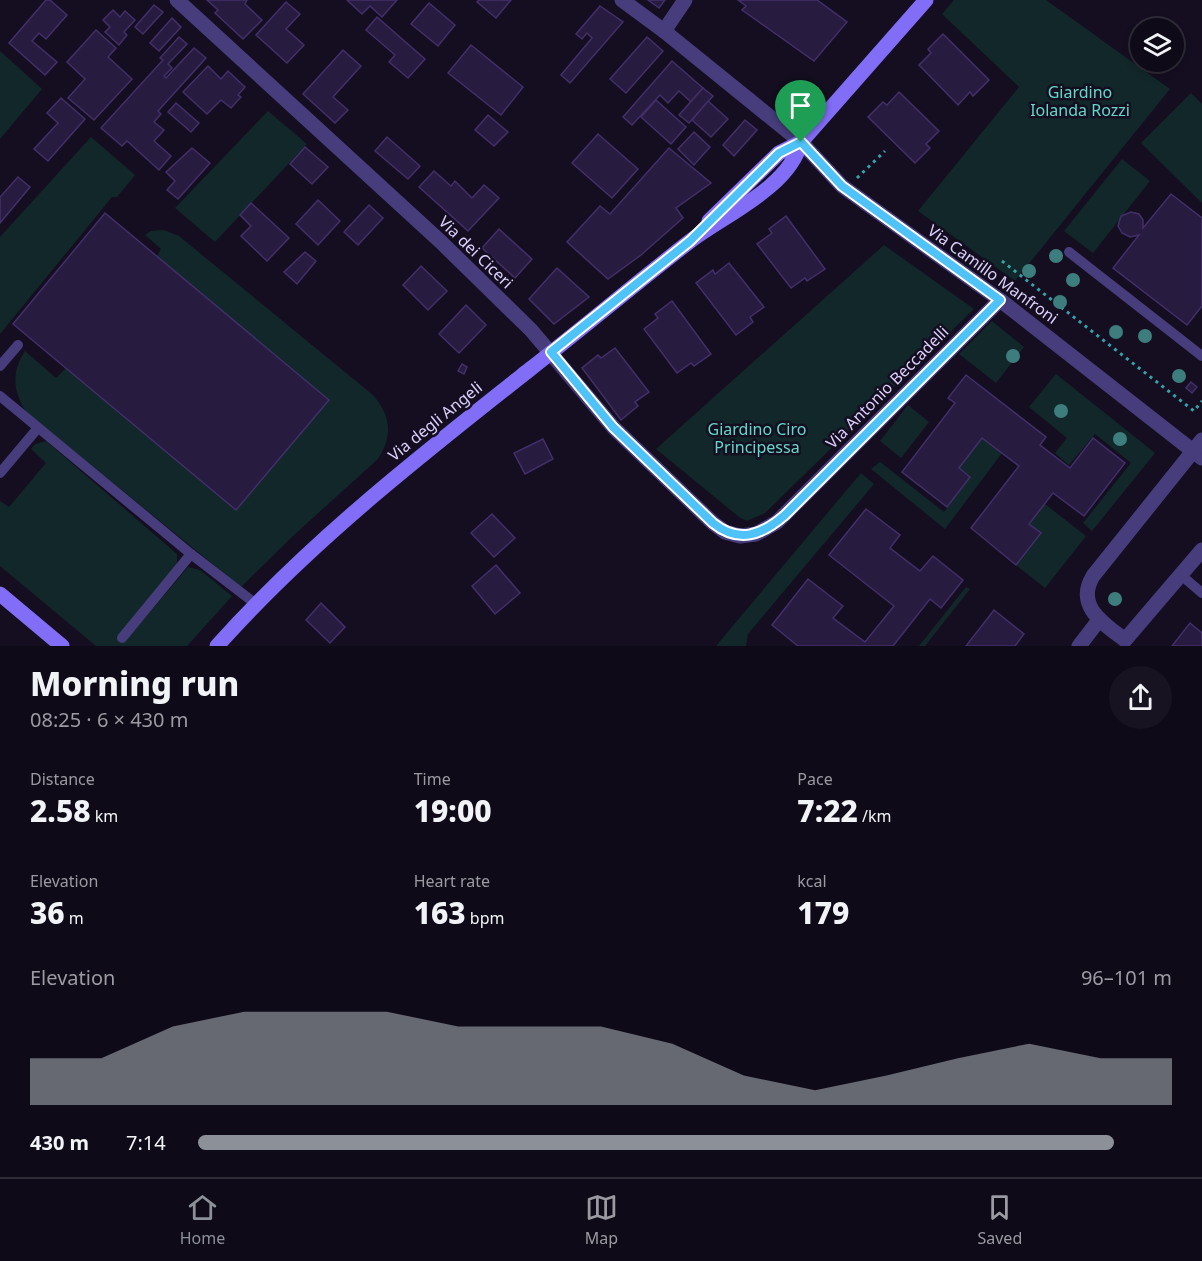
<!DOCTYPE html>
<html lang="en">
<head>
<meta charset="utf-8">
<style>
  body { margin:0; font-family:"Noto Sans",sans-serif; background:#181321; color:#f1f3f6; height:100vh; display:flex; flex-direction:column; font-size:22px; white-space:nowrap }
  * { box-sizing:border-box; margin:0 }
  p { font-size:20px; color:#9b9aa2 }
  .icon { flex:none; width:33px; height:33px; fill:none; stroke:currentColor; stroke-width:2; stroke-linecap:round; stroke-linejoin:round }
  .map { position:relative; height:646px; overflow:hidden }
  .drawer { display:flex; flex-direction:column; background:#0f0a18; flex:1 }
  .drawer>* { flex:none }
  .fabs { position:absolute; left:1130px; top:18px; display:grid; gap:12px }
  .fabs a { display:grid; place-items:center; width:54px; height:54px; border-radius:50%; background:#0f0a18; box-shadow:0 3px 9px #0003,0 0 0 2px #2f2b37; font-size:30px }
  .pin { position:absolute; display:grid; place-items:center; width:51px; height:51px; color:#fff; margin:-62px -26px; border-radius:50% 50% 50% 0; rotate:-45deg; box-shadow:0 0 6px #0007 }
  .pin .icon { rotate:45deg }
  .round { display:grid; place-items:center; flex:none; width:63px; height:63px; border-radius:32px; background:#181321 }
  .summary { display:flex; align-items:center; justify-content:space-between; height:102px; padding:0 30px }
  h1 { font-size:33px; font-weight:800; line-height:45px }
  .metrics { display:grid; grid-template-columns:repeat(3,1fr); gap:9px; height:102px; padding:6px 30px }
  .metrics div { display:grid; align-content:center }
  .metrics b { font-size:30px; font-weight:800 }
  .metrics small { font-size:16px; font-weight:400 }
  .metrics p { font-size:16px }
  .chart { height:168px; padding:12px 30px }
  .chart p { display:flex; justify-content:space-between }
  .chart svg { width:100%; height:108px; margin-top:6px; fill:#8c9099; opacity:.7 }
  ul { padding:0 30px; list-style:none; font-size:20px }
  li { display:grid; grid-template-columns:96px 72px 1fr; align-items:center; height:45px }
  li i { height:15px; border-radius:8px; background:#8c9099 }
  .menu { display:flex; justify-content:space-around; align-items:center; height:84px; border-top:2px solid #2f2b37; background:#0f0a18; font-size:16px; color:#9b9aa2 }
  .menu a { display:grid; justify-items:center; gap:3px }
  .menu .current { color:#8c9099 }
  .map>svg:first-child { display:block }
  .green { fill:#12272a }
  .building { fill:#281b40; stroke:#422f6a; stroke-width:1.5 }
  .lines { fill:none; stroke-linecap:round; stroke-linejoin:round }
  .path { stroke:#35a3ab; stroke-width:3; stroke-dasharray:3 4.5; stroke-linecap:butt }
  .lane { stroke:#473c7c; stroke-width:10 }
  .street { stroke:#473c7c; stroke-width:15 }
  .secondary { stroke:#826df6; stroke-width:15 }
  .tree { fill:#3e7d7d }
  .route-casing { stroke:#fff; stroke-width:12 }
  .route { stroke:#4fc3f7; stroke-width:8 }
  .labels { text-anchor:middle; stroke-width:5; stroke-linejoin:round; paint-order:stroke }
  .park-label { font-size:16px; fill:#61d8c9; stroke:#140e20 }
  .street-label { font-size:16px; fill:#dbd0fc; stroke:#140e20 }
</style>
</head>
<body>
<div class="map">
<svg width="1202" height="646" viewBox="0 0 1202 646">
  <rect width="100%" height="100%" fill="#140e20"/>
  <g class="green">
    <path d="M954,0H1046L1170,89L1015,281L918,211L1019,87L942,14Z"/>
    <path d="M0,51L42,89L0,139Z"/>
    <path d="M1191,93L1202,104V203L1141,143Z"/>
    <path d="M268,111L307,144L215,242L175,208Z"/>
    <path d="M91,137L135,175L117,197H112L0,334V237Z"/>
    <path d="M1122,159L1150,181L1093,253L1064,231Z"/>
    <path d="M164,230L179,236L373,395C391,416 393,435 378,459L294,535L241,587L26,412C13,390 11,373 25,351L56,378L66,368L236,510L328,400L157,256L161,249L145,235L151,231Z"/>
    <path d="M884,245L974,309L765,513L747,521L739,517L656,449Z"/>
    <path d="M992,321L1024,347L996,383L959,354Z"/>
    <path d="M1056,374L1155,453L1092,531L1083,523L1131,463L1095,434L1069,465L1055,453L1067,438L1029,407Z"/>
    <path d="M908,405L929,422L901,458L880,441Z"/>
    <path d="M982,438L1002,453L945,529L871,469L880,462L944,512L970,477L959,468Z"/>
    <path d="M46,441L177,554V565L117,639L124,643L188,567L200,570L232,596L187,646H96L0,566V501L9,507L46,463L31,449L35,444Z"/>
    <path d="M861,473L874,484L748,634L746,646H716Z"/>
    <path d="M1045,504L1086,536L1045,588L1016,565L1041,533L1029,524Z"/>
    <path d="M966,587L970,589L925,646H919Z"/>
  </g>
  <g class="building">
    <path d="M46,0H50L67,15L46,39L39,33L32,41L57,62L45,75L9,43Z"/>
    <path d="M207,0H247L245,4L262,20L243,39L215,13L218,10Z"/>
    <path d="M347,0H397L382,17L370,6L362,14Z"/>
    <path d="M479,0H511L496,18L477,2Z"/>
    <path d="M648,0H665L659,8Z"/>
    <path d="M738,0H817L847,22L814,61L742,10L746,6Z"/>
    <path d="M286,2L300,14L286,29L304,45L287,63L256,35Z"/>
    <path d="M429,3L455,25L438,46L411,24Z"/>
    <path d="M154,5L163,12L143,34L135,27Z"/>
    <path d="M600,6L623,22L570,83L561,75L592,38L587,33L582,39L576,34Z"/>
    <path d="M113,10L120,17L125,11L135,20L124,32L127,35L119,45L105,32L110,27L103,20Z"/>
    <path d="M377,17L425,59L408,78L389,62L395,55L366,30Z"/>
    <path d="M172,18L181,27L159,51L150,43Z"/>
    <path d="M96,30L116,48L108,57L132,79L94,120L68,98L85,79L67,62Z"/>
    <path d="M943,34L989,80L973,96L970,92L958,105L919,65L931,53L928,49Z"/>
    <path d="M179,37L187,44L168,64L172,68L164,76L166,78L194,48L206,58L158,111L161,114L154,122L164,130L154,141L171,156L159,170L127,141L122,146L101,128L163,60L160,58Z"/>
    <path d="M647,37L663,51L626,93L610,79Z"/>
    <path d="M471,45L523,87L501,115L448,73Z"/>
    <path d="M343,50L361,66L333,97L348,110L335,123L303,94Z"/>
    <path d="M672,61L703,88L691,102L679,91L668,103L660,95L632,125L623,117Z"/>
    <path d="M208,66L221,79L228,71L245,87L238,95L241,97L231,108L221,100L207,114L183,92Z"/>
    <path d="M703,88L713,96L689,123L679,115Z"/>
    <path d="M899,92L939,131L926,144L930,148L915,163L868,117L883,102L887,105Z"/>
    <path d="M61,98L85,119L48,161L34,149L58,123L47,113Z"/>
    <path d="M656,100L686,127L671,144L641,117Z"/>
    <path d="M708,101L728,119L711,137L692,120Z"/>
    <path d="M176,103L199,123L191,132L168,112Z"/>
    <path d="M488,115L508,132L494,146L475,130Z"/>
    <path d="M745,120L757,130L734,156L723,145Z"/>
    <path d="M694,132L710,147L694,165L678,149Z"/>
    <path d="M598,134L638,169L612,198L572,163Z"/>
    <path d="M387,137L420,166L408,179L375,151Z"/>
    <path d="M305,147L328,167L312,184L290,164Z"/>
    <path d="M192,148L210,163L178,199L167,190L175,181L166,172Z"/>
    <path d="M669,148L711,183L676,208L683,218L641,255L608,279L567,242L600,206L610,214Z"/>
    <path d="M434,171L451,186L455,181L472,198L484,185L499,198L468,231L419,187Z"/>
    <path d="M18,177L30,187L0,223V197Z"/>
    <path d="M1171,194L1202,218V306L1187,325L1113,268L1139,235L1130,237L1122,233L1118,226L1121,216L1131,212L1139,214L1143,220V228Z"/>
    <path d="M318,200L340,221L318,245L296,224Z"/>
    <path d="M251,203L289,238L267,261L241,236L251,226L240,215Z"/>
    <path d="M369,205L383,218L358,245L344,232Z"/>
    <path d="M105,213L329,400L236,510L13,324Z"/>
    <path d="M786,216L825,269L807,281L805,278L791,288L757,244L772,233L769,229Z"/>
    <path d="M499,229L532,259L515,278L482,248Z"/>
    <path d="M305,252L316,261L297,284L284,272Z"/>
    <path d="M729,263L764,307L750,317L753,322L736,335L696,283L713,270L715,274Z"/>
    <path d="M421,266L447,291L428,310L403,285Z"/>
    <path d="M557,268L589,297L554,324L529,299Z"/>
    <path d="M672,301L711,354L694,366L691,363L677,373L644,329L658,318L655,314Z"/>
    <path d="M466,305L486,325L459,353L439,334Z"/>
    <path d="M615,348L649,392L635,402L638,406L621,420L582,368L598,355L601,358Z"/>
    <path d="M462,364L467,367L464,374L458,371Z"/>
    <path d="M966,375L1046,437L1040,445L1070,468L1093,438L1125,463L1084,516L1053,493L1029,524L1041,533L1016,565L971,528L1019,466L982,438L959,468L970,477L947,507L902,472L955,403L948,398Z"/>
    <path d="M1191,382L1197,387L1192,393L1186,388Z"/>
    <path d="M543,439L553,459L525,474L514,453Z"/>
    <path d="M866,509L900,535L890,548L920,571L933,556L963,580L941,608L930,599L893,646H798L772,625L808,579L843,606L833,618L865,642L894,606L829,555Z"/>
    <path d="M492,514L515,538L494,557L471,533Z"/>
    <path d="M496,565L520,593L495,614L472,586Z"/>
    <path d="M321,603L345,627L330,643L306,620Z"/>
    <path d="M994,610L1024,634L1015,646H966Z"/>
    <path d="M1190,623L1202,633V646H1172Z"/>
  </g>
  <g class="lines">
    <g class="path">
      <path d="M857,178L885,151"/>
      <path d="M1002,261L1194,411L1202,401"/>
    </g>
    <g class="lane">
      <path d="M1069,252L1202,356"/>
      <path d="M0,366L18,345"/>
      <path d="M0,396L191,554L256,604"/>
      <path d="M0,473L37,429"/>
      <path d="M1181,575L1202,593"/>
      <path d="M122,638L191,554"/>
    </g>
    <g class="street">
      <path d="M177,0L441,242L531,330L613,427L713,523L725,532L740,536L756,534L777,522L1000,300"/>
      <path d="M622,0L664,31L801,142L842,186L1000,300L1202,458"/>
      <path d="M664,31L685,0"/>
      <path d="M1202,440L1093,576C1075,606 1103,623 1125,640L1202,550"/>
      <path d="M1079,646L1099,620"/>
    </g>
    <g class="secondary">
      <path d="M709,221L779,153L801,142"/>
      <path d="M0,594L62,646"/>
      <path d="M217,646C310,542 420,456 529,370C583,328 635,284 689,242C724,215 789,188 801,142L926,0"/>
    </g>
  </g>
  <g class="tree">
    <circle cx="1056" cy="256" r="7"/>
    <circle cx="1029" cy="271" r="7"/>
    <circle cx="1073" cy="280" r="7"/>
    <circle cx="1060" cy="302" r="7"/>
    <circle cx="1116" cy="332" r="7"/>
    <circle cx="1145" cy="336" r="7"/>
    <circle cx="1013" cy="356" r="7"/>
    <circle cx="1179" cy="376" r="7"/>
    <circle cx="1061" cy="411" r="7"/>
    <circle cx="1120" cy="439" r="7"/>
    <circle cx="1115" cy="599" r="7"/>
  </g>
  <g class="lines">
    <g class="route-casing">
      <path id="route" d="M801,142L842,186L1000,300L785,515C762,535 739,544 713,523L613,427L551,352L690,241L779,153Z"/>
    </g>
    <use href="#route" class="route"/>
  </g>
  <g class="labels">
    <g class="park-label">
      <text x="1080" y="98">Giardino<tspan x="1080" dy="18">Iolanda Rozzi</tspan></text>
      <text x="757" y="435">Giardino Ciro<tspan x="757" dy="18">Principessa</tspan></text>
    </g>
    <g class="street-label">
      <text transform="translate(476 252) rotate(44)" y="6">Via dei Ciceri</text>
      <text transform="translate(993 274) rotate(36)" y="6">Via Camillo Manfroni</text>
      <text transform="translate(887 387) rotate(-45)" y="6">Via Antonio Beccadelli</text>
      <text transform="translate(435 421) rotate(-39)" y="6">Via degli Angeli</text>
    </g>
  </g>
</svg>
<div class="fabs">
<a><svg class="icon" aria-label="layers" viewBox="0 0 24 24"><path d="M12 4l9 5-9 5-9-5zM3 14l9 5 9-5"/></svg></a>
</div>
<div class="pin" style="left:801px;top:142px;background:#1e9e55"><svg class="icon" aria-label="arrive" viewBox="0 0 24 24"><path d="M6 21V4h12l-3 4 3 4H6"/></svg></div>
</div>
<section class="drawer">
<div class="summary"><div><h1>Morning run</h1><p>08:25 · 6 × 430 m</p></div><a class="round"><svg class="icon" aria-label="share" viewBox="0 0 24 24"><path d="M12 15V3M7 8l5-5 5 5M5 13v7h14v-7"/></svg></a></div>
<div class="metrics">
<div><p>Distance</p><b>2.58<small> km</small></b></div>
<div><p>Time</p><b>19:00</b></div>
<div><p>Pace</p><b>7:22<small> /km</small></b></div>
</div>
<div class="metrics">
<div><p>Elevation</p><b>36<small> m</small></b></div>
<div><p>Heart rate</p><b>163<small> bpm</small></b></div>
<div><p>kcal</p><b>179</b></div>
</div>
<div class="chart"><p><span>Elevation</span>96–101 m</p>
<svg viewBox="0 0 160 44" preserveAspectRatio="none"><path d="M0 44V25L10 25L20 12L30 6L40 6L50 6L60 12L70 12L80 12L90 19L100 32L110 38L120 32L130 25L140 19L150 25L160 25V44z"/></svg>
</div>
<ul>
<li><b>430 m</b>7:14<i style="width:94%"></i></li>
</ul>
</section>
<nav class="menu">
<a class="current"><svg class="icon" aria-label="home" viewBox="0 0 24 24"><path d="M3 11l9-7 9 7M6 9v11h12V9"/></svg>Home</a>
<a><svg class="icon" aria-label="map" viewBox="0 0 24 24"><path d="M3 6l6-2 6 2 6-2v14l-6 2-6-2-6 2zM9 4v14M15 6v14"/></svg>Map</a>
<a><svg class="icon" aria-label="saved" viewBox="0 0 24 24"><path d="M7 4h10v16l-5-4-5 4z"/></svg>Saved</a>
</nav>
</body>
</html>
